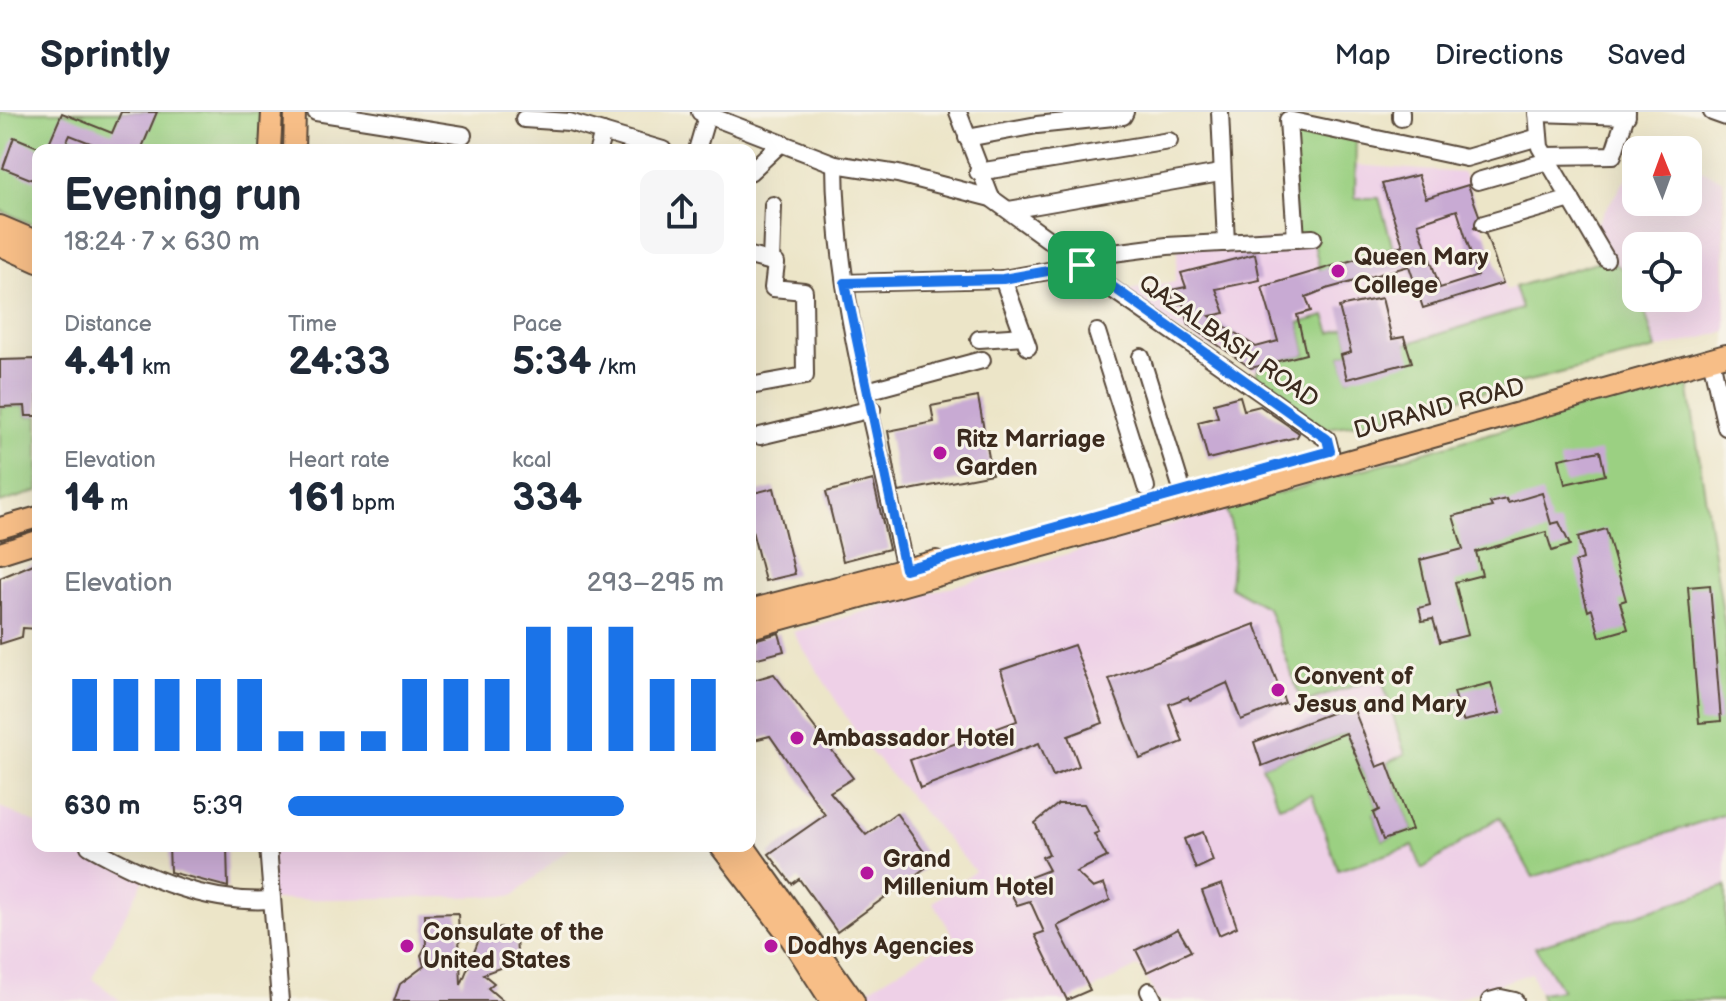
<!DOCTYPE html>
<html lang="en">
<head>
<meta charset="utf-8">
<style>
  body { margin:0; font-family:"Balsamiq Sans",sans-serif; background:#f6f6f7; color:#1f2937; height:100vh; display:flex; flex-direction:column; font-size:30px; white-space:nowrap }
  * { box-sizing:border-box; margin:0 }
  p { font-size:26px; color:#747a83 }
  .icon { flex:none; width:44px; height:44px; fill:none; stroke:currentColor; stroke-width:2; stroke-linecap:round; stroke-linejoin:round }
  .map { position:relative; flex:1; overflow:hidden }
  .sheet { position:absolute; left:32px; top:32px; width:724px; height:708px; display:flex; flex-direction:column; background:#fff; border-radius:16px; box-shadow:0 8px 32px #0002 }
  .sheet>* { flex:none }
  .needle { width:52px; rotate:359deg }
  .fabs { position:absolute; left:1622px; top:24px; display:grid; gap:16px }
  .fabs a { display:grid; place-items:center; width:80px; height:80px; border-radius:16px; background:#fff; box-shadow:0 8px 32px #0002; font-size:40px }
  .pin { position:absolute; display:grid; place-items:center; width:68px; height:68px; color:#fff; margin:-34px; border-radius:16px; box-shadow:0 4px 12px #0006 }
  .round { display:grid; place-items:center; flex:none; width:84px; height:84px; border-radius:16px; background:#f6f6f7 }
  .head { display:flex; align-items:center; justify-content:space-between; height:136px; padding:0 32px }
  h1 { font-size:44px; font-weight:700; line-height:60px }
  .metrics { display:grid; grid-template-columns:repeat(3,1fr); gap:12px; height:136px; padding:8px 32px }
  .metrics div { display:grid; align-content:center }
  .metrics b { font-size:40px; font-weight:700 }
  .metrics small { font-size:22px; font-weight:400 }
  .metrics p { font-size:22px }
  .chart { height:224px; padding:16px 32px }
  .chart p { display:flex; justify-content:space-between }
  .chart svg { width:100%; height:144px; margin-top:8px; stroke:#1a73e8; stroke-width:6 }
  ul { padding:0 32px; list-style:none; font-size:26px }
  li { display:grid; grid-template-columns:128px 96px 1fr; align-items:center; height:60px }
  li i { height:20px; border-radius:10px; background:#1a73e8 }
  header { display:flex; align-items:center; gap:48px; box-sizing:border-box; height:112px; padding:0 40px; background:#fff; border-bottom:2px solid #e0e1e3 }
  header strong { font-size:38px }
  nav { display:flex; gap:44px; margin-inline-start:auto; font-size:28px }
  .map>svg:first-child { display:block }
  .built { fill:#eed0e7; fill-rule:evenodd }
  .green { fill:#9bd082; stroke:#6b7d50; stroke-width:2 }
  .building { fill:#c8aad3; fill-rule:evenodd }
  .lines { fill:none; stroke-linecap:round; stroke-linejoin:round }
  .minor-casing { stroke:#564638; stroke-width:20 }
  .major-casing { stroke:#564638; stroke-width:24 }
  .minor { stroke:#fff; stroke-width:16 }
  .major { stroke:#f7be87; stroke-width:20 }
  .route-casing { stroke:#fff; stroke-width:16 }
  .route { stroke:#1a73e8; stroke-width:10 }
  .poi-dot { fill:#b5179e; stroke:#f7f3e8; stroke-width:3 }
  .labels { text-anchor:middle; stroke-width:6; stroke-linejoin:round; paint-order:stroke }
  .poi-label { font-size:24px; font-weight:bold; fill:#3b2a1e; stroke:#f7f3e8; text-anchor:start }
  .street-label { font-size:24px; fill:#3b2a1e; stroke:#f7f3e8 }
</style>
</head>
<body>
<header>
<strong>Sprintly</strong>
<nav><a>Map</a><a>Directions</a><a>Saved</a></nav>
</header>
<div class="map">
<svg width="1726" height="889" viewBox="0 0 1726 889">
  <rect width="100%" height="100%" fill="#f7f3e8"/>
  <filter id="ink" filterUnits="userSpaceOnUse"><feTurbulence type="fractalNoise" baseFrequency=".0125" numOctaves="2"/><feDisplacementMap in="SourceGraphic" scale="16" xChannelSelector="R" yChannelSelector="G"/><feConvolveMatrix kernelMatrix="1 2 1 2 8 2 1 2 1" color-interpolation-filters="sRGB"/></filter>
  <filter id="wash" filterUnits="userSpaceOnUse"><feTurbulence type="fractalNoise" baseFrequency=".006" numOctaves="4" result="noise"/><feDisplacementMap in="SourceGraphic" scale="32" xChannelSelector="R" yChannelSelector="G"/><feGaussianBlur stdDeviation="1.8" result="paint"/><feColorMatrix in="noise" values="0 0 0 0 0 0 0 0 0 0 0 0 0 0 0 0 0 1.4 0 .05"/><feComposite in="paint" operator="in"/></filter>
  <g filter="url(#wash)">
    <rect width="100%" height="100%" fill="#ece5c8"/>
    <g class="built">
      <path d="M1636,51V90H1688V52L1723,68L1726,220L1357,312L1146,201L1117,180L1175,170L1178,134L1296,126L1355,53L1464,61L1506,178L1605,148L1591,120ZM1636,134H1688V186H1636Z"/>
      <path d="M1687,265L1726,526V889H1543L1531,861L1450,889H1158L1139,854L1070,889H867L862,881L954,825L933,790L975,759L862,630L793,520Z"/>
      <path d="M0,695L38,712V734H86L147,762L92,866L121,889H0Z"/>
      <path d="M269,734H572L513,784L271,788Z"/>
    </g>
    <g class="green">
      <path d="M0,0H263L261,38H38V115L0,98Z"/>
      <path d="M1288,8L1356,23L1355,86H1379L1393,136L1320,159L1313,126L1296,127Z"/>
      <path d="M1606,147L1635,164L1636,186H1641L1656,237L1357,312L1312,318L1252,275L1259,254L1306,242L1299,211L1325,204L1331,221L1345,216L1351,240L1341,243L1348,267L1406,232L1522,197L1515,175Z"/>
      <path d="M1687,265L1726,521V702L1533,765L1499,705L1422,757L1413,734L1338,758L1312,683L1279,694L1262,654L1346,621L1379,698L1373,702L1383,728L1412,718L1387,651L1405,642L1381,565L1302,591L1268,496L1230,475L1234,425L1222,382H1277Z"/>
      <path d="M25,294L26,304H38V379L0,391V295Z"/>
      <path d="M1726,774V889H1542L1540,881L1562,878L1535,835Z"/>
    </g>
    <g id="blocks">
      <g class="building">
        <path d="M121,0H157L141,38H108L70,23L63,38H46L62,1L112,21Z"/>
        <path d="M14,25L38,35V70L3,56Z"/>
        <path d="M1418,63L1426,86L1468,73L1479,103L1474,116L1486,123L1503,171L1423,196L1409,154L1326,177L1306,185L1311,199L1297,203L1306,242L1251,256L1189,213L1183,191L1174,193L1171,178L1186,175L1181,161L1255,142L1260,168L1216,177L1225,201L1210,204L1256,235L1278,229L1262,175L1403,133L1382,72ZM1457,98L1478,164L1440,176L1418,111Z"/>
        <path d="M1382,186L1392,227L1404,225L1412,250L1347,267L1341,243L1351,240L1339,195Z"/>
        <path d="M37,247L38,304H26L25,294L0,295V248Z"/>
        <path d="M1240,284L1244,298L1260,294L1299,321L1297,325L1208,347L1198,310L1218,305L1214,291Z"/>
        <path d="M978,285L992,362L899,380L888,319L934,310L931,294Z"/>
        <path d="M1600,339L1605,363L1565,372L1559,347Z"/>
        <path d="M873,368L889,437L843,449L826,380Z"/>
        <path d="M774,376L795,462L765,469L750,411V382Z"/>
        <path d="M1542,381L1551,412L1559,410L1570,433L1552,439L1546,420L1476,440L1482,463L1455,470L1468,523L1440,530L1433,507L1422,509L1419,496L1430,493L1420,448L1463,437L1453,404L1492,395L1490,391L1506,387L1508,391Z"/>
        <path d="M1606,417L1626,488L1620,490L1628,517L1600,525L1592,497L1588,499L1575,450L1583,447L1578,425Z"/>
        <path d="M38,450V517L23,516L22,525L0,532V466Z"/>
        <path d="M1710,473L1721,609L1699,611L1688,475Z"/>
        <path d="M1255,512L1285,591L1241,608L1227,571L1190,588L1188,585L1169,592L1183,630L1140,647L1109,567Z"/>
        <path d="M779,521L784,539L750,548V529Z"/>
        <path d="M1074,533L1103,611L1068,624L1079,654L1053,664L1039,631L920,676L910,648L1017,609L1001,558Z"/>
        <path d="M774,562L853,666L830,680L866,723L896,701L932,751L837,820L799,767L792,772L769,742L825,703L770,624L750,629V569Z"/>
        <path d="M1491,571L1500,601L1463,609L1454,580Z"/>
        <path d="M1352,593L1377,655L1387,651L1412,718L1383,728L1373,701L1379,698L1346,621L1262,654L1254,630Z"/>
        <path d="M1058,692H1084L1099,720L1094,722L1107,745L1076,760L1093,776L1104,772L1110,788L1057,814L1090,878L1067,888L1035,823L1044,820L1030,789L1017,793L1007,774L1049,758L1042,745L1049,742L1035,711Z"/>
        <path d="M1203,720L1213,749L1196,757L1184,727Z"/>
        <path d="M169,734H227L228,775L170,760Z"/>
        <path d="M1222,772L1237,815L1219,823L1202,779Z"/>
        <path d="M458,801L461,873L482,820L501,815L516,827L517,840L511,852L483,862L494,871L488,876L503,889H394L400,872L424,854L421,843L426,834L425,802Z"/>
        <path d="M1178,817L1191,839L1147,860L1136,838Z"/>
      </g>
    </g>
  </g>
  <g filter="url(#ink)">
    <use href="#blocks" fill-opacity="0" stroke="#564638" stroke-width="2"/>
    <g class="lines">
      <g class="minor-casing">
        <g id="minor">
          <path d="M316,0L463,23"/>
          <path d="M700,0L835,52L898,62L991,86L1074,146L1092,163L1327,327L1330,339"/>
          <path d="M958,0L991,86"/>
          <path d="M1220,0L1226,131"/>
          <path d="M1401,0V6"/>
          <path d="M1537,0L1540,35L1606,147"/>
          <path d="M1712,0L1726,5"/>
          <path d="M1537,1L1627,4"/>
          <path d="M524,7L569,10L663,38"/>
          <path d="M967,26L1037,13L1123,4L1125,0"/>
          <path d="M598,38L603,20"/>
          <path d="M697,38L707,4"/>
          <path d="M1545,44L1613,43L1627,0"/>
          <path d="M835,52C836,189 877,323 905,457"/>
          <path d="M750,60L780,32"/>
          <path d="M978,60L1169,29"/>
          <path d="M1478,69L1548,49"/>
          <path d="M1009,98L1220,61"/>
          <path d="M1484,112L1571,87"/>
          <path d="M1296,127L1288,8L1466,46L1539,25"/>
          <path d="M750,144L776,151L773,176L804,179L805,264L750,274"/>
          <path d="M1074,146L1167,134L1313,126"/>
          <path d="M771,150L773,93"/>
          <path d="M1003,167L1028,235"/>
          <path d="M845,171L1003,167L1082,153"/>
          <path d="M1097,220L1146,375"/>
          <path d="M979,227L1024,224"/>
          <path d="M1141,245L1180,371"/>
          <path d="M1711,247L1726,315"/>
          <path d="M867,279L982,248"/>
          <path d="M760,324L872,297"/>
          <path d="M89,734C146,766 206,792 271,788"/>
          <path d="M268,734L280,889"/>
          <path d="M1149,879L1154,889"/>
          <path d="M1490,889L1501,886L1515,889"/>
        </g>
      </g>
      <g class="major-casing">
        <g id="major">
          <path d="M270,38L272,0"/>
          <path d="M294,38L295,0"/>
          <path d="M0,114L38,130"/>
          <path d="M0,133L38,150"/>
          <path d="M0,416L38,405"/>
          <path d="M0,441L38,429"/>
          <path d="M750,498L936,449"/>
          <path d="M750,516L1726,243"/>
          <path d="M720,734L789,824L831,889"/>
          <path d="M744,734L854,889"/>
        </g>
      </g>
      <use href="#minor" class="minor"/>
      <use href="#major" class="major"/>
    </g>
  </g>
  <g class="lines" filter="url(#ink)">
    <g class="route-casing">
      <path id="route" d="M1082,153L1327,327L1330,339L905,457L845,171L1003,167Z"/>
    </g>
    <use href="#route" class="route"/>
  </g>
  <g class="poi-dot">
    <circle cx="1338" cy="159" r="8"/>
    <circle cx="940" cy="341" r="8"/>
    <circle cx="1278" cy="578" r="8"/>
    <circle cx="797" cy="626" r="8"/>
    <circle cx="867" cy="761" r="8"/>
    <circle cx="407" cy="834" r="8"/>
    <circle cx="771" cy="834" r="8"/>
  </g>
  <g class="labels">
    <g class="poi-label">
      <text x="1354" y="153">Queen Mary<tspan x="1354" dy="28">College</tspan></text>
      <text x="956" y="335">Ritz Marriage<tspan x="956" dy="28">Garden</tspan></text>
      <text x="1294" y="572">Convent of<tspan x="1294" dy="28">Jesus and Mary</tspan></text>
      <text x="813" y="634">Ambassador Hotel</text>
      <text x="883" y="755">Grand<tspan x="883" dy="28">Millenium Hotel</tspan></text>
      <text x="423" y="828">Consulate of the<tspan x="423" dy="28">United States</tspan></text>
      <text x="787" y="842">Dodhys Agencies</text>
    </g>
    <g class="street-label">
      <text transform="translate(1229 229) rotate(35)" y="8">QAZALBASH ROAD</text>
      <text transform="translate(1439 296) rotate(-15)" y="8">DURAND ROAD</text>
    </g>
  </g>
</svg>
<div class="fabs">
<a><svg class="needle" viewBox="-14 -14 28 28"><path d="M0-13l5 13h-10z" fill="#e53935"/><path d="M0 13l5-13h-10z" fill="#747a83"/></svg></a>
<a><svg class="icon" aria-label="locate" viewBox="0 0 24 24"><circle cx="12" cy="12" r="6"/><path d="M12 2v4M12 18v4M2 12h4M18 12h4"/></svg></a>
</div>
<div class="pin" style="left:1082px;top:153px;background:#1e9e55"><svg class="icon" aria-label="arrive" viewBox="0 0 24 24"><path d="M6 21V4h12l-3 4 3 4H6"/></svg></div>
<section class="sheet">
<div class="head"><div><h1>Evening run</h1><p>18:24 · 7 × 630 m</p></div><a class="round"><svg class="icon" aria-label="share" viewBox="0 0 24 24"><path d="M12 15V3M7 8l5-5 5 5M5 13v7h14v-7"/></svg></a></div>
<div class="metrics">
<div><p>Distance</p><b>4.41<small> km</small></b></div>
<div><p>Time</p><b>24:33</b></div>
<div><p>Pace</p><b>5:34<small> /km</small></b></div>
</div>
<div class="metrics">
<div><p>Elevation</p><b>14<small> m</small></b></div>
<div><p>Heart rate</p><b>161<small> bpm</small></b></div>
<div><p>kcal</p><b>334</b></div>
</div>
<div class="chart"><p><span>Elevation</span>293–295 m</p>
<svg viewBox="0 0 160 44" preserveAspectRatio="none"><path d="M5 44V22M15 44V22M25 44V22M35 44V22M45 44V22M55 44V38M65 44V38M75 44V38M85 44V22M95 44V22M105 44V22M115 44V6M125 44V6M135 44V6M145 44V22M155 44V22"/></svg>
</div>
<ul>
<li><b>630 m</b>5:39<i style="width:77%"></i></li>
</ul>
</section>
</div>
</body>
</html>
